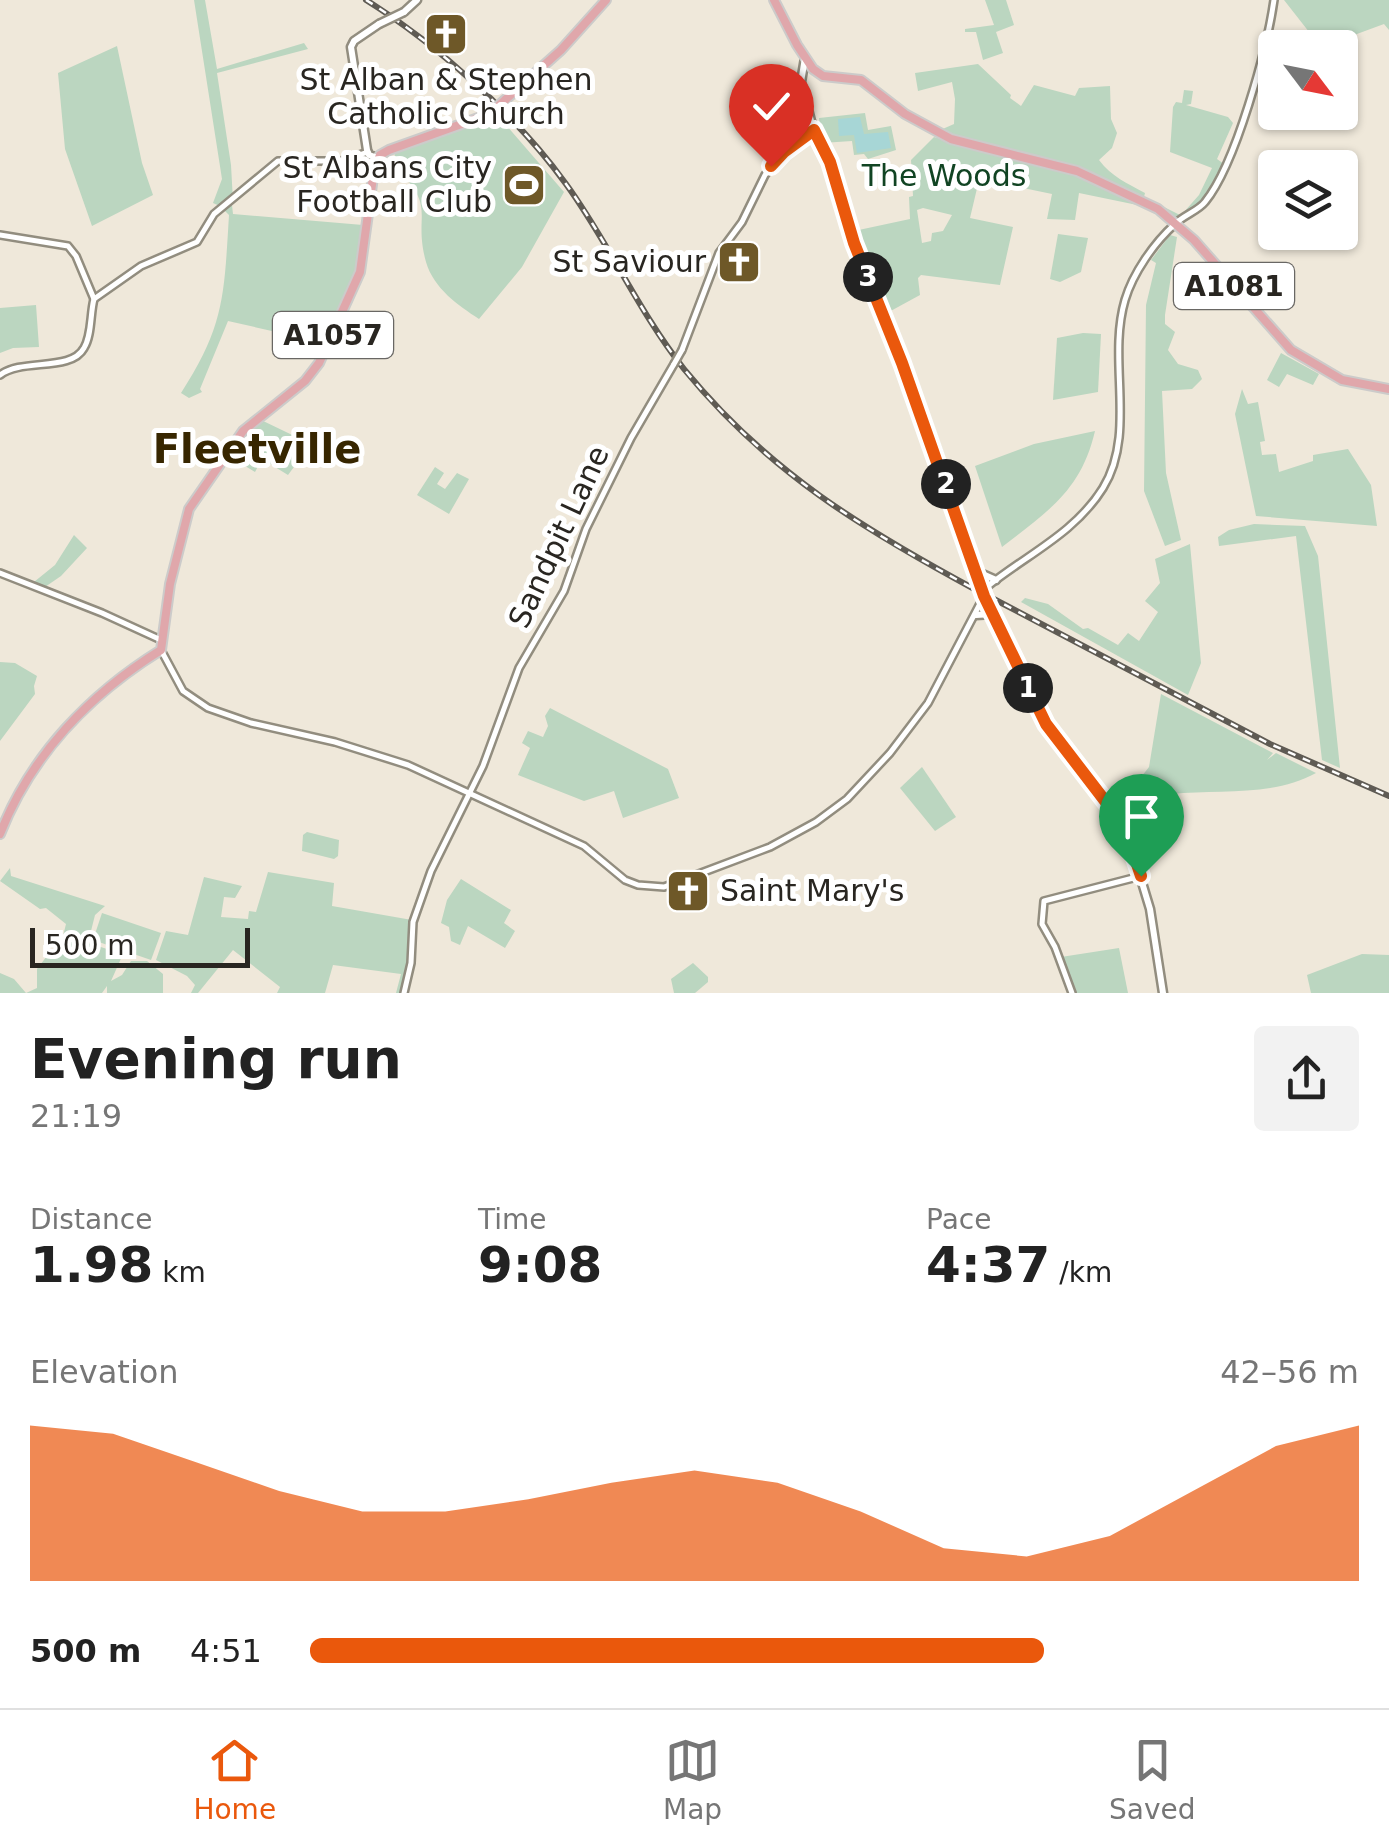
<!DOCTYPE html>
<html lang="en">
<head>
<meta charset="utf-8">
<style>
  body { margin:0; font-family:"DejaVu Sans",sans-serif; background:#f2f2f2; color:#222; height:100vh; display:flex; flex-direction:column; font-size:38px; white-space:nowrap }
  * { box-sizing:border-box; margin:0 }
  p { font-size:32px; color:#767676 }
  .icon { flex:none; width:55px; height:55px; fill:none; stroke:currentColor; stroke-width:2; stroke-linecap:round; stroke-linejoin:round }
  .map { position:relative; height:993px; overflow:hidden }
  .side { display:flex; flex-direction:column; background:#fff; flex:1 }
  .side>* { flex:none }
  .needle { width:65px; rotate:122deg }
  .tools { position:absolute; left:1258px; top:30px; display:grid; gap:20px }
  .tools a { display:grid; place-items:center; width:100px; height:100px; border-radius:10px; background:#fff; box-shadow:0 2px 8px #0004; font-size:50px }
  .scale { position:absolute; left:30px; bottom:25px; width:220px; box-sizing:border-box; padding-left:10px; border:5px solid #292621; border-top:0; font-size:28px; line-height:35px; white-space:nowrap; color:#292621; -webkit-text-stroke:8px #fff; paint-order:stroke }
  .pin { position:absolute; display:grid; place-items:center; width:85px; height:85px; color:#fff; margin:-102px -42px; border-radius:50% 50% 50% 0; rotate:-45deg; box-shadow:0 0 10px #0007 }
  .pin .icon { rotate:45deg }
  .km { position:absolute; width:50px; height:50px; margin:-25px; border-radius:50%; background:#222; color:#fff; font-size:28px; line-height:50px; text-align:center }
  .round { display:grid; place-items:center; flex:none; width:105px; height:105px; border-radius:10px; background:#f2f2f2 }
  .head { display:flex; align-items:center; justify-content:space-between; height:170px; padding:0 30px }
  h1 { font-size:55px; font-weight:700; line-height:75px }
  .stats { display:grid; grid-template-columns:repeat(3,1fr); gap:15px; height:170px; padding:10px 30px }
  .stats div { display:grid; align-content:center }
  .stats b { font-size:50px; font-weight:700 }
  .stats small { font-size:28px; font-weight:400 }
  .stats p { font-size:28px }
  .chart { height:280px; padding:20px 30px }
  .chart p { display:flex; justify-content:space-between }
  .chart svg { width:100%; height:180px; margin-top:10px; fill:#ea580c; opacity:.7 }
  ul { padding:0 30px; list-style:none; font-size:32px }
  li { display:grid; grid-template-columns:160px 120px 1fr; align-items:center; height:75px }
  li i { height:25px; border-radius:12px; background:#ea580c }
  .tabs { display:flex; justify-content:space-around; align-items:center; height:140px; border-top:2px solid #e0e0e0; background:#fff; font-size:28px; color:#767676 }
  .tabs a { display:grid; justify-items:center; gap:5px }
  .tabs .active { color:#ea580c }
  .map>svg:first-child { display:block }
  .green { fill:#bbd6c0; fill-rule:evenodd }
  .water { fill:#a7d6d6 }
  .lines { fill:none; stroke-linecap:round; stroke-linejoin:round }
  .tertiary-casing { stroke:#928d7f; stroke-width:10 }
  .secondary-casing { stroke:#928d7f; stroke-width:11 }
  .primary-casing { stroke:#cccbca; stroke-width:12 }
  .tertiary { stroke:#fff; stroke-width:5 }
  .secondary { stroke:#fff; stroke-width:6 }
  .primary { stroke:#e0a7ab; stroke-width:8 }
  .rail-casing { stroke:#5f5b54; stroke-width:6 }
  .rail { stroke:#fff; stroke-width:2.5; stroke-dasharray:8; stroke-linecap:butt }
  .tertiary-bridge-casing { stroke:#928d7f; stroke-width:10; stroke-linecap:butt }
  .secondary-bridge-casing { stroke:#928d7f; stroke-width:11; stroke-linecap:butt }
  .primary-bridge-casing { stroke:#cccbca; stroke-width:12; stroke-linecap:butt }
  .tertiary-bridge { stroke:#fff; stroke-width:5 }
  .secondary-bridge { stroke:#fff; stroke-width:6 }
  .primary-bridge { stroke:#e0a7ab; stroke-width:8 }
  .route-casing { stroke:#fff; stroke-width:20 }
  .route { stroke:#ea580c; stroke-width:12 }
  .labels { text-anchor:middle; stroke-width:10; stroke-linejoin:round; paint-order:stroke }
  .shield { fill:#fff; stroke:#696764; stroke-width:2.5 }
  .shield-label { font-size:28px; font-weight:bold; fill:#292621 }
  .poi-label { font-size:30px; fill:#292621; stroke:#fff; text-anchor:end }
  .park-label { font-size:30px; fill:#114423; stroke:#fff }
  .street-label { font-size:30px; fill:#292621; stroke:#fff }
  .district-label { font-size:40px; font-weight:bold; fill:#372600; stroke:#fff }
</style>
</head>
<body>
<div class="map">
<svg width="1389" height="993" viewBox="0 0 1389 993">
  <rect width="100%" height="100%" fill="#efe8da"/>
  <g class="green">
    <path d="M194,0H205L217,69L304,43L308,49L217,73L231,165L233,201L222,207L213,203L222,179Z"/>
    <path d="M985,0H1006L1014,25L996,32L1003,53L983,60L976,32H965V29L994,25Z"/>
    <path d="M1284,0H1389V30L1384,24L1327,45L1313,37Z"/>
    <path d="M117,46L142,163L153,195L92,226L65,149L58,73Z"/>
    <path d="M978,64L1011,95L1010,98L1021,106L1034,85L1075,96L1079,88L1110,86L1111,119L1117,133L1112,148L1099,160C1112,177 1127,183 1145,193L1144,197L1182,216L1175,217L1111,184L973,144L938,131L954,124L955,99L952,82L918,91L915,73Z"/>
    <path d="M1184,90L1193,91L1191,104L1186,105L1228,117L1233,123L1217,159L1224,164L1207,197L1187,213L1184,212L1199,195L1212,168L1170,152L1173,107L1176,102L1182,103Z"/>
    <path d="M494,111L564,192L522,267L479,319C458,305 434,289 426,262C412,211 440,209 391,163L395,155L392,151Z"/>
    <path d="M865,113L868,130L891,126L896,150L868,159L864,154L854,155L852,141L822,143L816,131L820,129L819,118Z"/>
    <path d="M934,137L1006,158L1001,184L979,180L970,218L1013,227L1000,285L921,275L918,278L920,295L887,313L854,231L910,219L909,197L913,196L911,160ZM923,208L952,215L943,231L932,233L931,241L922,243L917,210Z"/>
    <path d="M1013,157L1070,171L1144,204L1142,206L1079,193L1075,220L1047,219L1052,194L1004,184L1009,160Z"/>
    <path d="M232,205L233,214L363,225L353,287L325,343L228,321L200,389L202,392L189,398L181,393C225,325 224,295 229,215L224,210Z"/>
    <path d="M1058,234L1088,238L1081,272L1060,282L1050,279Z"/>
    <path d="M1170,235L1177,237L1165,315V324L1175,332L1168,350L1178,364L1198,370L1202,379L1192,389L1162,391L1166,473L1181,540L1165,546L1144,491L1146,305L1156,263L1151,260Z"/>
    <path d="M36,305L39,347L13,348L0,353V308Z"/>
    <path d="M1083,333L1101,334L1098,392L1053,400L1057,338Z"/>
    <path d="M1281,353L1319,374L1313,385L1287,374L1279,387L1267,380Z"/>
    <path d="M913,367L959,495L975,559L972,560L950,487L937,459L908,373Z"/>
    <path d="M899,375H903L955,525L948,522L939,485L918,433Z"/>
    <path d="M1242,389L1248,404L1258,402L1265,441L1260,442L1262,455L1276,454L1279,472L1313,461V455L1348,449L1371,485L1377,526L1256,516L1235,414Z"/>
    <path d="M259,419L311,444L288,475L262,459L255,472L232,458L239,443Z"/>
    <path d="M1095,431C1081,491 1048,511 1002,547L975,466L1034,444Z"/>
    <path d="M435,467L444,473L437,484L445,489L457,473L469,479L449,514L417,495Z"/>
    <path d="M1254,524L1305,526L1318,556L1340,768L1322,760L1296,536L1219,546L1218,537L1229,530Z"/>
    <path d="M74,535L87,548L61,576L45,587L34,582L55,565Z"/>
    <path d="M1190,544L1201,663L1188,695L1021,602L1025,598L1048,604L1083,629L1088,628L1118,645L1128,633L1139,641L1158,612L1145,601L1160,583L1155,559Z"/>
    <path d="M0,662L15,663L37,676L34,686L35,694L0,741Z"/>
    <path d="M1161,694L1273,753L1267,760L1276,753L1316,773C1273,797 1219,789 1171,794L1166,823H1150L1141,802L1130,791L1149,767Z"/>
    <path d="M550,708L668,769L679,798L623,818L614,791L584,801L518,775L530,748L522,743L528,731L543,737L548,726L545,716Z"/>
    <path d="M922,767L956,817L935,831L900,788Z"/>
    <path d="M307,832L339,840L338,856L334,859L302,851L303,835Z"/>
    <path d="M10,868L11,876L105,906L95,915L88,943L123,954L111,981L122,975L131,961H147L163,974V993H107V986L102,993H0V973L14,979L26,993L37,988V969L50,952L58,956L66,924L46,908L40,909L0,881Z"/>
    <path d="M268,872L334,883L332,906L412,920L410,960L401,993H396L401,974L333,965L325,993H277L280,987L233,950L198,993H191L195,985L187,976L156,960L166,931L188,935L204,877L242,886L235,898L224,897L221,917L248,919L249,911L256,912Z"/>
    <path d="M461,879L511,910L504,923L515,931L505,948L468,926L460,945L451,941L449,927L441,923L447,900Z"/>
    <path d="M102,913L161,933L151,960L93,940Z"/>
    <path d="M1119,948L1128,993H1076L1061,957Z"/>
    <path d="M1362,954L1389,955V993H1311L1307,975Z"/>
    <path d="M693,963L708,977V982L695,993H674L671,979Z"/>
  </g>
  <path class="water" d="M860,117L864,134L888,132L891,148L857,153L854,135L839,136L838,119Z"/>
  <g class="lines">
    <g class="tertiary-casing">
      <g id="tertiary">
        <path d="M0,235L68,246L76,256L94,299"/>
        <path d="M682,350L719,253L742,222L765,175L784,152L814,130"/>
        <path d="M0,375C22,358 71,372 84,348C92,335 90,314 94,299L141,266L197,242L214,214L278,161H341L368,152"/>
        <path d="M0,573L102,613L161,640"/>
        <path d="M988,586C1028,554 1075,533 1103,488C1137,433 1107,361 1125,300C1133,273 1154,243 1175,224C1184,215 1198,211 1205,202C1236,164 1267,49 1274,0"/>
        <path d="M161,650L183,691L208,708L251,723L335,742L408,765L584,846L625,880L638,885L664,887L770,847L816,822L847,799L890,753L928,703L983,598"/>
        <path d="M404,993L411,963L413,922L431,871L483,766L519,668L564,591L586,529L631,438L674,364"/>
        <path d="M1072,993L1055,947L1042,924L1044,901L1141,876"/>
      </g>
    </g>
    <g class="secondary-casing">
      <g id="secondary">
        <path d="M404,12L417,0"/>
        <path d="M805,58L801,82L811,121L829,162L852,238L902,363L980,582"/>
        <path d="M378,158L369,155L367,150L351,47L354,41L379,24"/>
        <path d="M978,572L996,580"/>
        <path d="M984,596L1046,724L1101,794L1131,846L1150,909L1163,993"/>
        <path d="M976,615L992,614"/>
      </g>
    </g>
    <g class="primary-casing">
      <g id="primary">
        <path d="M774,0L797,45L813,69L823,76L861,80L905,114L951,139L1077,171L1158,209L1194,240L1291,350L1342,380L1389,389"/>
        <path d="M505,100L561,50L606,0"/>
        <path d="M0,834C31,755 90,694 161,650L170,584L189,509L243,431L305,381L319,363L360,272L374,170L380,155L389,150L484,116L494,110"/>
      </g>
    </g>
    <use href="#tertiary" class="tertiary"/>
    <use href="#secondary" class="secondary"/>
    <use href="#primary" class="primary"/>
    <g class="rail-casing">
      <g id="rail">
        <path d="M366,0C437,44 517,116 566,184C609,243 638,311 684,369C768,472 863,529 978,591"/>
        <path d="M990,597L1270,744L1389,796"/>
      </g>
    </g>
    <use href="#rail" class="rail"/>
    <g class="tertiary-bridge-casing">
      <path id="tertiary-bridge" d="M674,364L682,350"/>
    </g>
    <g class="secondary-bridge-casing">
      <g id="secondary-bridge">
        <path d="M379,24L404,12"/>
        <path d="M980,582L984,596"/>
      </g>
    </g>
    <g class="primary-bridge-casing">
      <path id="primary-bridge" d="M494,110L505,100"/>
    </g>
    <use href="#tertiary-bridge" class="tertiary-bridge"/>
    <use href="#secondary-bridge" class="secondary-bridge"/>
    <use href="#primary-bridge" class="primary-bridge"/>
  </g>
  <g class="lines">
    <g class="route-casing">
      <path id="route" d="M771,166L784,152L814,130L830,162L854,243L902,363L984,596L1046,724L1112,810L1131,846L1141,876"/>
    </g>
    <use href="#route" class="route"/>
  </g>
  <defs>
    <g id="church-square" transform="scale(2.25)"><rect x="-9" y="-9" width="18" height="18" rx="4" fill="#6e5828" stroke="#fff"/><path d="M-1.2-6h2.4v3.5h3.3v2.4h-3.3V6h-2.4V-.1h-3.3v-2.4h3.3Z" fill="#fff"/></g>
    <g id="stadium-square" transform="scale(2.25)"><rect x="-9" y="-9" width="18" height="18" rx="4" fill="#6e5828" stroke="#fff"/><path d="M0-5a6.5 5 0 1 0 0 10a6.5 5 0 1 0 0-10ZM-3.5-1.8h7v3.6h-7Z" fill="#fff"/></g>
  </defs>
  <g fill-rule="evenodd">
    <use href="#church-square" x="446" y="34"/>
    <use href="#stadium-square" x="524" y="185"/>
    <use href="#church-square" x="739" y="262"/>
    <use href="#church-square" x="688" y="891"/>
  </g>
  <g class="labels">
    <g class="shield">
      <rect x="1174" y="263" width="120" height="46" rx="8"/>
      <rect x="273" y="312" width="120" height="46" rx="8"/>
    </g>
    <g class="shield-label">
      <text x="1234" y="296">A1081</text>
      <text x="333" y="345">A1057</text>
    </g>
    <g class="poi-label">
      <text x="446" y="90" text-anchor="middle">St Alban &amp; Stephen<tspan x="446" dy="34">Catholic Church</tspan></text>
      <text x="492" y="178">St Albans City<tspan x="492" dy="34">Football Club</tspan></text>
      <text x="706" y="272">St Saviour</text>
      <text x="720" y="901" text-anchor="start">Saint Mary's</text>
    </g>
    <g class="park-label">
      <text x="944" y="186">The Woods</text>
    </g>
    <g class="street-label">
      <text transform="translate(559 537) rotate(-65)" y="10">Sandpit Lane</text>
    </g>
    <g class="district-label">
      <text x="257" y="463">Fleetville</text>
    </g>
  </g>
</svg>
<div class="tools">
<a><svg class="needle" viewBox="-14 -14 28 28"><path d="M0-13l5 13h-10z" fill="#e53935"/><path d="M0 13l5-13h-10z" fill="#767676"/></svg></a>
<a><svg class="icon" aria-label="layers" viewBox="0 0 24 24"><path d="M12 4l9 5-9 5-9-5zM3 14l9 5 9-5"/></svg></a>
</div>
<div class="scale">500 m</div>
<div class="pin" style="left:1141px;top:876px;background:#1e9e55"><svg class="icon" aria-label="arrive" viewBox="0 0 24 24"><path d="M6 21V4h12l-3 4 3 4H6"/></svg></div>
<div class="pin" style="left:771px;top:166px;background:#d93025"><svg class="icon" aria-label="check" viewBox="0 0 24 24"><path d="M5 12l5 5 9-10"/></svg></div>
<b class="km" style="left:1028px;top:688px">1</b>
<b class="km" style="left:946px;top:484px">2</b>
<b class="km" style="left:868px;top:277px">3</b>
</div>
<section class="side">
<div class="head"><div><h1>Evening run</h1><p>21:19</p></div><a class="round"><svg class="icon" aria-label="share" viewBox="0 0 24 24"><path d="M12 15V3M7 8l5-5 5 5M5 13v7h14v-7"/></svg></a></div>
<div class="stats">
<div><p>Distance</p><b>1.98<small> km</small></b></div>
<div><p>Time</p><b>9:08</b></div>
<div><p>Pace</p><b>4:37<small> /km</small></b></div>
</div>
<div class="chart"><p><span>Elevation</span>42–56 m</p>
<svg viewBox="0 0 160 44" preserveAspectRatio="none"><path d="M0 44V6L10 8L20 15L30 22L40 27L50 27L60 24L70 20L80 17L90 20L100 27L110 36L120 38L130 33L140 22L150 11L160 6V44z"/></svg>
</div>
<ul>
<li><b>500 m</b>4:51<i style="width:70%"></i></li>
</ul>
</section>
<nav class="tabs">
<a class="active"><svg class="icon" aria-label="home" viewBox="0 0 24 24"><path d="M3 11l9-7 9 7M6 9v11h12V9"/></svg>Home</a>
<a><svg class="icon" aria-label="map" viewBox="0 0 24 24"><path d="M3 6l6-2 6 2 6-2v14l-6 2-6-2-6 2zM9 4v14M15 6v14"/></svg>Map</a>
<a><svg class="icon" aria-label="saved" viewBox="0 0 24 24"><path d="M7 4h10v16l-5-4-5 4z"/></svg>Saved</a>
</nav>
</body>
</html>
